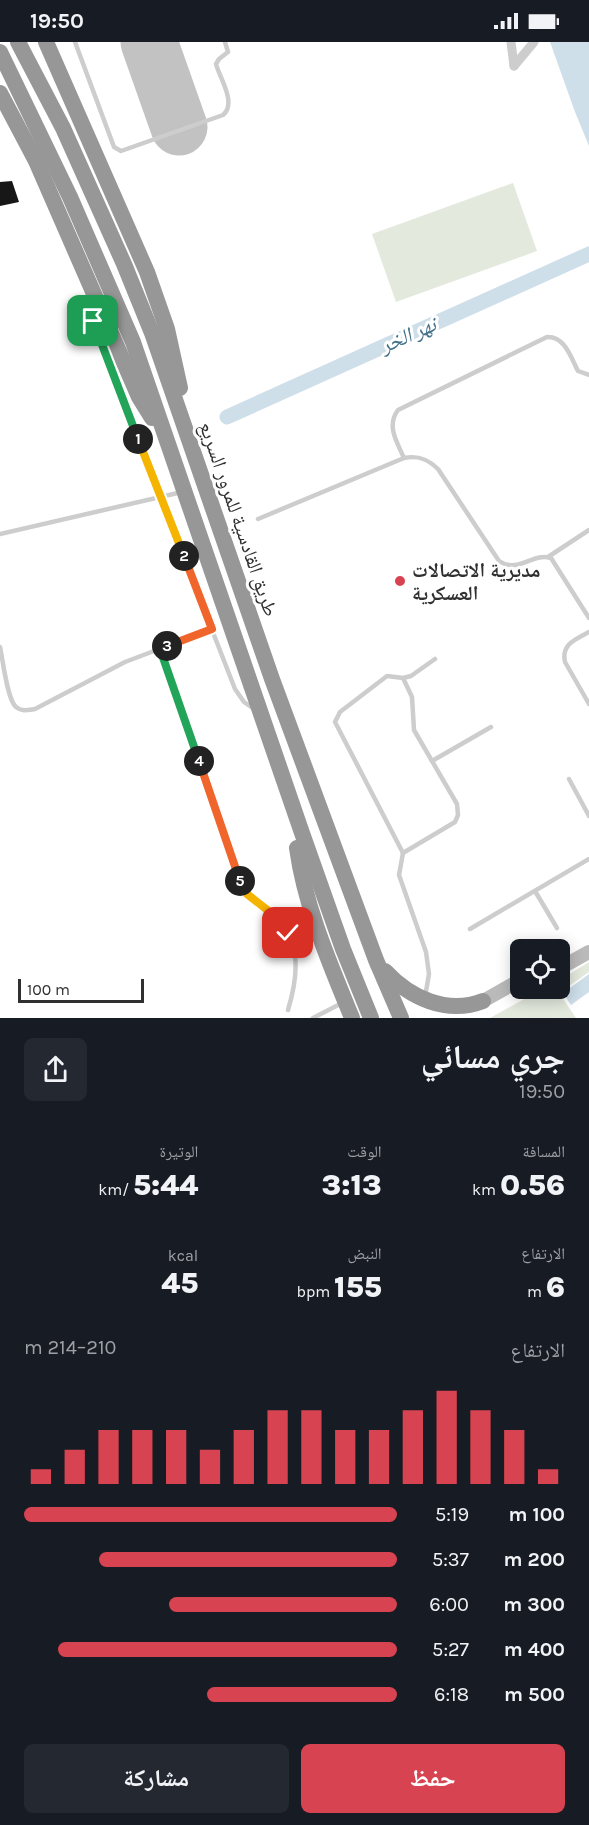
<!DOCTYPE html>
<html lang="ar">
<head>
<meta charset="utf-8">
<style>
  body { margin:0; font-family:Karla,"Noto Naskh Arabic",sans-serif; background:#242831; color:#f1f3f6; direction:rtl; height:100vh; display:flex; flex-direction:column; font-size:22px; white-space:nowrap }
  * { box-sizing:border-box; margin:0 }
  p { font-size:20px; color:#9ea1a6 }
  .icon { flex:none; width:33px; height:33px; fill:none; stroke:currentColor; stroke-width:2; stroke-linecap:round; stroke-linejoin:round }
  .map { position:relative; height:976px; overflow:hidden; direction:ltr }
  .details { display:flex; flex-direction:column; background:#171b24; flex:1 }
  .details>* { flex:none }
  .tools { position:absolute; left:510px; top:897px; display:grid; gap:12px }
  .tools a { display:grid; place-items:center; width:60px; height:60px; border-radius:9px; background:#171b24; box-shadow:0 3px 15px #0003; font-size:30px }
  .scale { position:absolute; left:18px; bottom:15px; width:126px; box-sizing:border-box; padding-left:6px; border:3px solid #303030; border-top:0; font-size:16px; line-height:21px; white-space:nowrap; color:#303030; -webkit-text-stroke:4px #fff; paint-order:stroke }
  .pin { position:absolute; display:grid; place-items:center; width:51px; height:51px; color:#fff; margin:-26px; border-radius:12px; box-shadow:0 3px 9px #0006 }
  .km { position:absolute; width:30px; height:30px; margin:-15px; border-radius:50%; background:#222; color:#fff; font-size:16px; line-height:30px; text-align:center }
  .round { display:grid; place-items:center; flex:none; width:63px; height:63px; border-radius:9px; background:#242831 }
  .summary { display:flex; align-items:center; justify-content:space-between; height:102px; padding:0 24px }
  h1 { font-size:33px; font-weight:800; line-height:45px }
  .stats { display:grid; grid-template-columns:repeat(3,1fr); gap:9px; height:102px; padding:6px 24px }
  .stats div { display:grid; align-content:center }
  .stats b { font-size:30px; font-weight:800 }
  .stats small { font-size:16px; font-weight:400 }
  .stats p { font-size:16px }
  .chart { height:168px; padding:12px 24px }
  .chart p { display:flex; justify-content:space-between }
  .chart svg { width:100%; height:108px; margin-top:6px; stroke:#d74350; stroke-width:6 }
  .action { display:flex; gap:12px; margin-top:auto; padding:12px 24px }
  .action a { flex:1; height:69px; border-radius:9px; background:#d74350; color:#fff; font-size:24px; font-weight:800; line-height:69px; text-align:center }
  .action a+a { background:#242831; color:#f1f3f6 }
  ul { padding:0 24px; list-style:none; font-size:20px }
  li { display:grid; grid-template-columns:96px 72px 1fr; align-items:center; height:45px }
  li i { height:15px; border-radius:8px; background:#d74350 }
  .status { display:flex; justify-content:space-between; align-items:center; height:42px; padding:0 30px; background:#171b24; direction:ltr }
  .status svg { height:16px; fill:currentColor }
  .map>svg:first-child { display:block }
  .green { fill:#e3e9dd }
  .water { fill:#cedfea }
  .lines { fill:none; stroke-linecap:round; stroke-linejoin:round }
  .river { stroke:#cedfea; stroke-width:15 }
  .runway { stroke:#c2c2c2; stroke-width:57 }
  .building { fill:#171717 }
  .service { stroke:#cdcdcd; stroke-width:4.5 }
  .minor { stroke:#cdcdcd; stroke-width:9 }
  .secondary { stroke:#bababa; stroke-width:14 }
  .motorway { stroke:#979797; stroke-width:16 }
  .split-1-casing { stroke:#fff; stroke-width:12 }
  .split-2-casing { stroke:#fff; stroke-width:12 }
  .split-3-casing { stroke:#fff; stroke-width:12 }
  .split-4-casing { stroke:#fff; stroke-width:12 }
  .split-5-casing { stroke:#fff; stroke-width:12 }
  .split-6-casing { stroke:#fff; stroke-width:12 }
  .split-1 { stroke:#22a559; stroke-width:8 }
  .split-2 { stroke:#f5b400; stroke-width:8 }
  .split-3 { stroke:#f0652b; stroke-width:8 }
  .split-4 { stroke:#22a559; stroke-width:8 }
  .split-5 { stroke:#f0652b; stroke-width:8 }
  .split-6 { stroke:#f5b400; stroke-width:8 }
  .poi-dot { fill:#d74350; stroke:#fff; stroke-width:2 }
  .labels { text-anchor:middle; stroke-width:6; stroke-linejoin:round; paint-order:stroke }
  .street-label { font-size:20px; fill:#303030; stroke:#fff }
  .poi-label { font-size:20px; font-weight:bold; fill:#303030; stroke:#fff; text-anchor:start }
  .water-label { font-size:21px; font-style:italic; fill:#44728c; stroke:#fff }
</style>
</head>
<body>
<div class="status"><b>19:50</b><svg viewBox="0 0 49 12"><path d="M0 12V9h3v3zM5 12V6h3v6zM10 12V3h3v9zM15 12V0h3v12zM26 1h20v11H26zM47 4h2v5h-2z"/></svg></div>
<div class="map">
<svg width="589" height="976" viewBox="0 0 589 976">
  <rect width="100%" height="100%" fill="#fff"/>
  <g class="green">
    <path d="M513,141L537,209L396,260L372,192Z"/>
    <path d="M589,920V930L559,951L576,976H490L542,947L560,946V938Z"/>
  </g>
  <g class="water">
    <path d="M550,0H589V104L575,70Z"/>
    <path d="M589,932V950L571,963L563,951Z"/>
  </g>
  <g class="lines">
    <path class="river" d="M227,375L589,212"/>
    <path class="runway" d="M149,0L179,85"/>
  </g>
  <path class="building" d="M12,139L19,160L0,164V140Z"/>
  <g class="lines">
    <g class="service">
      <path d="M75,0L114,105L121,109L223,73C237,61 220,37 216,22L219,17L228,10L225,0"/>
      <path d="M90,260L95,287L235,647L244,660L254,667"/>
      <path d="M404,416C397,400 386,384 398,368L547,295C565,294 571,316 578,329L589,333"/>
      <path d="M258,477L404,416C418,413 428,417 438,427L499,519C518,532 533,510 551,516L589,576"/>
      <path d="M0,492L182,450"/>
      <path d="M548,515L589,488"/>
      <path d="M589,590C576,597 561,602 565,620L589,662"/>
      <path d="M0,605C3,618 7,657 16,665C22,670 28,668 35,667L125,620L212,587"/>
      <path d="M160,607L242,845C249,857 260,860 270,869C302,897 299,931 288,968"/>
      <path d="M403,636L412,655L414,688L457,762L458,773L455,780L403,811"/>
      <path d="M432,719L491,685"/>
      <path d="M569,737L589,774"/>
      <path d="M535,849L557,886"/>
      <path d="M470,887L589,817"/>
      <path d="M425,955L429,932L426,910L399,833L403,811L335,680L340,670L387,634L403,636L411,634L435,617"/>
      <path d="M313,976L342,961"/>
    </g>
    <g class="minor">
      <path d="M511,0L514,24"/>
      <path d="M514,24L534,0"/>
    </g>
    <g class="secondary">
      <path d="M560,926L589,910"/>
      <path d="M483,959L520,938"/>
    </g>
    <g class="motorway">
      <path d="M18,0L63,86L124,222L152,291L272,637L376,918L401,976"/>
      <path d="M46,0L147,230L167,287L180,346"/>
      <path d="M0,10L70,155L133,300L302,791L343,907L371,976"/>
      <path d="M0,51L36,119L139,355L152,376"/>
      <path d="M297,806C305,865 330,922 352,976"/>
      <path d="M385,929C410,956 447,973 483,959"/>
    </g>
  </g>
  <g class="lines">
    <g class="split-1-casing">
      <path id="split-1" d="M93,279L138,397"/>
    </g>
    <g class="split-2-casing">
      <path id="split-2" d="M138,397L184,514"/>
    </g>
    <g class="split-3-casing">
      <path id="split-3" d="M167,604L212,587L184,514"/>
    </g>
    <g class="split-4-casing">
      <path id="split-4" d="M167,604L160,607L199,719"/>
    </g>
    <g class="split-5-casing">
      <path id="split-5" d="M199,719L240,839"/>
    </g>
    <g class="split-6-casing">
      <path id="split-6" d="M240,839L247,852L275,874L288,891"/>
    </g>
    <use href="#split-1" class="split-1"/>
    <use href="#split-2" class="split-2"/>
    <use href="#split-3" class="split-3"/>
    <use href="#split-4" class="split-4"/>
    <use href="#split-5" class="split-5"/>
    <use href="#split-6" class="split-6"/>
  </g>
  <circle class="poi-dot" cx="400" cy="539" r="6"/>
  <g class="labels">
    <g class="street-label">
      <text transform="translate(239 477) rotate(71)" y="7">طريق القادسية للمرور السريع</text>
    </g>
    <g class="poi-label">
      <text x="412" y="535">مديرية الاتصالات<tspan x="412" dy="23">العسكرية</tspan></text>
    </g>
    <g class="water-label">
      <text transform="translate(408 293) rotate(-24)" y="7">نهر الخر</text>
    </g>
  </g>
</svg>
<div class="tools">
<a><svg class="icon" aria-label="locate" viewBox="0 0 24 24"><circle cx="12" cy="12" r="6"/><path d="M12 2v4M12 18v4M2 12h4M18 12h4"/></svg></a>
</div>
<div class="scale">100 m</div>
<div class="pin" style="left:93px;top:279px;background:#1e9e55"><svg class="icon" aria-label="arrive" viewBox="0 0 24 24"><path d="M6 21V4h12l-3 4 3 4H6"/></svg></div>
<div class="pin" style="left:288px;top:891px;background:#d93025"><svg class="icon" aria-label="check" viewBox="0 0 24 24"><path d="M5 12l5 5 9-10"/></svg></div>
<b class="km" style="left:138px;top:397px">1</b>
<b class="km" style="left:184px;top:514px">2</b>
<b class="km" style="left:167px;top:604px">3</b>
<b class="km" style="left:199px;top:719px">4</b>
<b class="km" style="left:240px;top:839px">5</b>
</div>
<section class="details">
<div class="summary"><div><h1>جري مسائي</h1><p>19:50</p></div><a class="round"><svg class="icon" aria-label="share" viewBox="0 0 24 24"><path d="M12 15V3M7 8l5-5 5 5M5 13v7h14v-7"/></svg></a></div>
<div class="stats">
<div><p>المسافة</p><b>0.56<small> km</small></b></div>
<div><p>الوقت</p><b>3:13</b></div>
<div><p>الوتيرة</p><b>5:44<small> /km</small></b></div>
</div>
<div class="stats">
<div><p>الارتفاع</p><b>6<small> m</small></b></div>
<div><p>النبض</p><b>155<small> bpm</small></b></div>
<div><p>kcal</p><b>45</b></div>
</div>
<div class="chart"><p><span>الارتفاع</span>210–214 m</p>
<svg viewBox="0 0 160 44" preserveAspectRatio="none"><path d="M5 44V38M15 44V30M25 44V22M35 44V22M45 44V22M55 44V30M65 44V22M75 44V14M85 44V14M95 44V22M105 44V22M115 44V14M125 44V6M135 44V14M145 44V22M155 44V38"/></svg>
</div>
<ul>
<li><b>100 m</b>5:19<i style="width:100%"></i></li>
<li><b>200 m</b>5:37<i style="width:80%"></i></li>
<li><b>300 m</b>6:00<i style="width:61%"></i></li>
<li><b>400 m</b>5:27<i style="width:91%"></i></li>
<li><b>500 m</b>6:18<i style="width:51%"></i></li>
</ul>
<div class="action"><a>حفظ</a><a>مشاركة</a></div>
</section>
</body>
</html>
